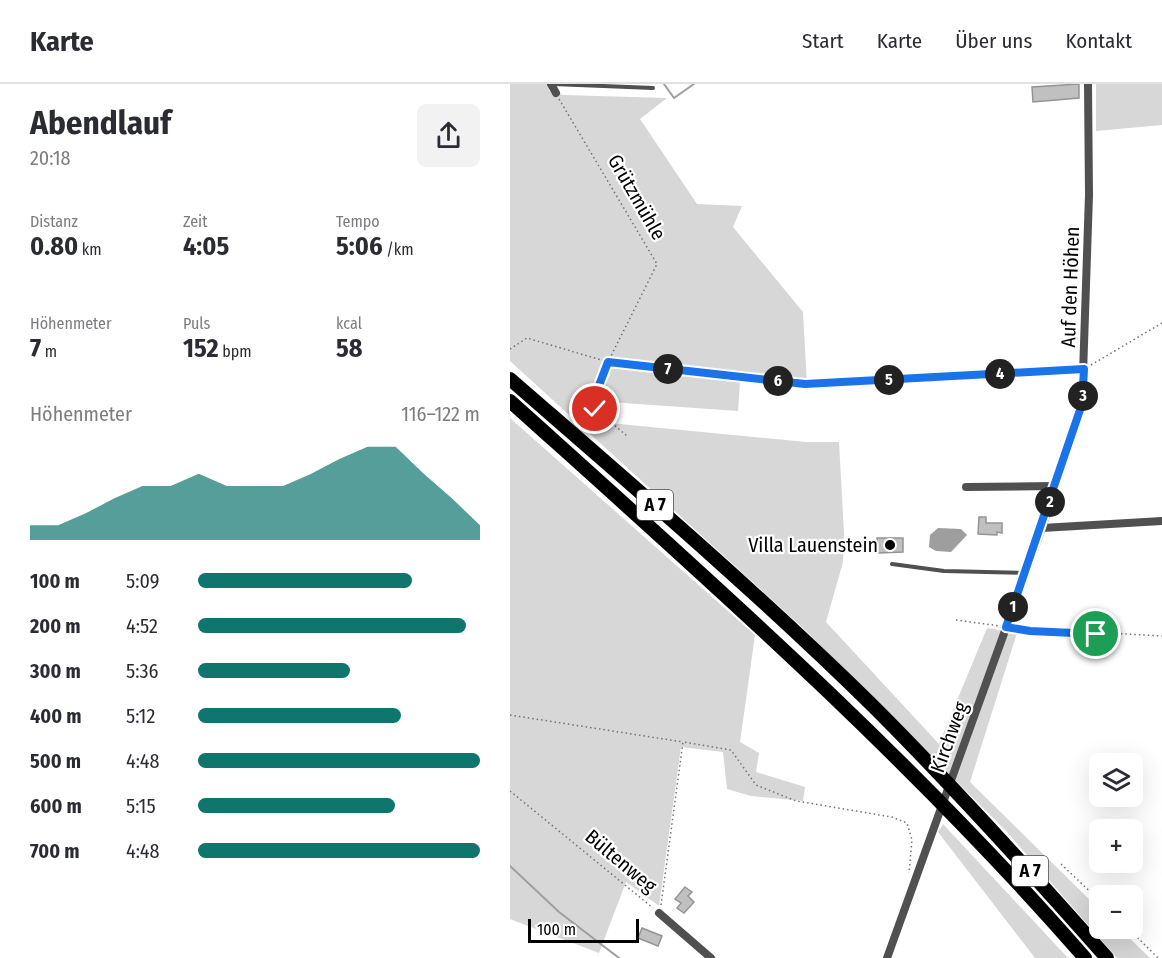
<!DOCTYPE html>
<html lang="de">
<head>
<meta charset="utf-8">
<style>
  body { margin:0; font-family:"Fira Sans Condensed",sans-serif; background:#f2f2f3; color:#2b2b33; height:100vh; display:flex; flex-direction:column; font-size:22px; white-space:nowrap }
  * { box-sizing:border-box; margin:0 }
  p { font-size:20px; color:#7c7c81 }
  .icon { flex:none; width:33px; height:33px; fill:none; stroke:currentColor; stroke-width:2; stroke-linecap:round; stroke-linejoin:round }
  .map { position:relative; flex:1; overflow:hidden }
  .side { display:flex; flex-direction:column; background:#fff; width:510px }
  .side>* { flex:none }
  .controls { position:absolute; left:579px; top:669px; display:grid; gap:12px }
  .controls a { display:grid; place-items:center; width:54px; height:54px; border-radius:9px; background:#fff; box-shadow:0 6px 24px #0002; font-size:30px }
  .scale { position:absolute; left:18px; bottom:15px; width:111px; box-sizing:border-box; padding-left:6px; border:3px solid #000; border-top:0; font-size:16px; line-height:21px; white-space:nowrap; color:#000; -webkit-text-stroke:4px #fff; paint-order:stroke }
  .pin { position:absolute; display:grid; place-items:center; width:51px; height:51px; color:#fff; margin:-26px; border:3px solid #fff; border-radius:50%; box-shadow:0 2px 6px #0007 }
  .km { position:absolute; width:30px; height:30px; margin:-15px; border-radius:50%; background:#222; color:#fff; font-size:16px; line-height:30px; text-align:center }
  .round { display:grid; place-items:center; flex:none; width:63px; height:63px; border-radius:9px; background:#f2f2f3 }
  .summary { display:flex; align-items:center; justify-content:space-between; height:102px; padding:0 30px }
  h1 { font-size:33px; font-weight:700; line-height:45px }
  .metrics { display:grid; grid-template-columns:repeat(3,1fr); gap:9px; height:102px; padding:6px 30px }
  .metrics div { display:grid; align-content:center }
  .metrics b { font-size:26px; font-weight:700 }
  .metrics small { font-size:16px; font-weight:400 }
  .metrics p { font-size:16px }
  .chart { height:168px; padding:12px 30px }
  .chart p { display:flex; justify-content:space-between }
  .chart svg { width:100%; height:108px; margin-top:6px; fill:#0f766e; opacity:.7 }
  ul { padding:0 30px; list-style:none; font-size:20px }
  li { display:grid; grid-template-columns:96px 72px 1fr; align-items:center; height:45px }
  li i { height:15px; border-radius:8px; background:#0f766e }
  header { display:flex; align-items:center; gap:36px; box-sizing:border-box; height:84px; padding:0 30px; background:#fff; border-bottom:2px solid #e1e1e2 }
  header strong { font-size:28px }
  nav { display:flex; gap:33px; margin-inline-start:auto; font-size:21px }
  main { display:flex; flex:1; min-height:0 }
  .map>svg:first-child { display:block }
  .green { fill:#d7d7d7 }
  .water { fill:#9e9e9e }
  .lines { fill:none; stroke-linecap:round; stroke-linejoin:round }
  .stream { stroke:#9e9e9e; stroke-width:2 }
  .building { fill:#c0c0c0; stroke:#949494; stroke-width:1.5 }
  .path { stroke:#727272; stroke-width:1.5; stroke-dasharray:1.5 3; stroke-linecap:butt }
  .lane { stroke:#505050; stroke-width:4 }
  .street { stroke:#505050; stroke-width:8 }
  .highway { stroke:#000; stroke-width:14 }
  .route-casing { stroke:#fff; stroke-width:12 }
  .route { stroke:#1a73e8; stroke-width:8 }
  .poi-dot { fill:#000; stroke:#fff; stroke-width:2 }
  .labels { text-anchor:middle; stroke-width:4.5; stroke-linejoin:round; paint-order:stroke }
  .shield { fill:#fff; stroke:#4c4c4c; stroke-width:1.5 }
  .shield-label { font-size:18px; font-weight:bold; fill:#000 }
  .street-label { font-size:20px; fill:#000; stroke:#fff }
  .poi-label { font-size:20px; fill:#000; stroke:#fff; text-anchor:end }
</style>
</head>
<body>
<header>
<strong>Karte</strong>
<nav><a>Start</a><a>Karte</a><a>Über uns</a><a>Kontakt</a></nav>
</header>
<main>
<section class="side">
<div class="summary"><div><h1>Abendlauf</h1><p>20:18</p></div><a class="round"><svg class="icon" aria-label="share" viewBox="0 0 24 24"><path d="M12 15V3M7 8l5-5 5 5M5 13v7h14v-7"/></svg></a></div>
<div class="metrics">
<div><p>Distanz</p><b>0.80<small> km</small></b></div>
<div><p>Zeit</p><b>4:05</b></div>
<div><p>Tempo</p><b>5:06<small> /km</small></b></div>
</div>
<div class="metrics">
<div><p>Höhenmeter</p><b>7<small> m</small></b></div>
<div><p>Puls</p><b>152<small> bpm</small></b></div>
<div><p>kcal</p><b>58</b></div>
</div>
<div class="chart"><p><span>Höhenmeter</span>116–122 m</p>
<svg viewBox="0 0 160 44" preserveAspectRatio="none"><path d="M0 44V38L10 38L20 33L30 27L40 22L50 22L60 17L70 22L80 22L90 22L100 17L110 11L120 6L130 6L140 17L150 27L160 38V44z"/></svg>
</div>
<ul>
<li><b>100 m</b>5:09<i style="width:76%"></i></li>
<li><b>200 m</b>4:52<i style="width:95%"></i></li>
<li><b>300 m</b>5:36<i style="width:54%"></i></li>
<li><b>400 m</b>5:12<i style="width:72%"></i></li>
<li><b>500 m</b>4:48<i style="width:100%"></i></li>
<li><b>600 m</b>5:15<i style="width:70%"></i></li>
<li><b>700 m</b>4:48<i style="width:100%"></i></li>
</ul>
</section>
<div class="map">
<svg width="652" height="874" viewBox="0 0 652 874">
  <rect width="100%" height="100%" fill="#fff"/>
  <g class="green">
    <path d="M0,0H38L39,7L53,11L157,14L130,35L187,120L232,122L223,143L293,228L297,301L230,298L228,327L99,318V339L296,358H329L334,449L333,478L316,538L429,660L477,544L507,549L460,698L589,825L590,844L610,845L640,874H607L496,747L293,544L0,277Z"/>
    <path d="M586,0H652V41L586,47Z"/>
    <path d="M0,334L245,551L230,658L249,669L246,688L295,703L293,717L241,712L217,705L213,668L171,663L149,822L116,798L89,869L0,835Z"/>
    <path d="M433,740L558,874H525L428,748Z"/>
  </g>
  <path class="water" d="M428,444L451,445L457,451L441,468L426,467L419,463L420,451Z"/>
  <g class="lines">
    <g class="stream">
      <path d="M154,0L164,14L184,0"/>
      <path d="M0,782L49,828L109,874"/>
    </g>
  </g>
  <g class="building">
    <path d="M569,0V14L523,18L522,3Z"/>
    <path d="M469,433H476V439H492V449L487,448V451L468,450Z"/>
    <path d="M367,454H393V468L368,469Z"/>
    <path d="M175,803L182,808L178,812L184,818L174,829L167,824L171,819L165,815Z"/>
    <path d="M132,844L152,852L148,862L128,854Z"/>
  </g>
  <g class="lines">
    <g class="path">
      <path d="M49,15L147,180L98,278L83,317V323L117,352"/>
      <path d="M0,265L17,254L98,278L295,300L565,286"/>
      <path d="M581,281L652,239"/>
      <path d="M446,536L490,542"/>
      <path d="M503,544L652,552"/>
      <path d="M0,631L173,658"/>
      <path d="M0,707L143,824"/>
      <path d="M551,780L590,817"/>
      <path d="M151,821L173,658L221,666L246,701L286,717L382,733L397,739L402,756L399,789"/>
      <path d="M618,844L648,874"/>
    </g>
    <g class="lane">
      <path d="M43,0L143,4"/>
      <path d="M382,480L434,487L515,489"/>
    </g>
    <g class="street">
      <path d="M41,0L46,9"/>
      <path d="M456,403L545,402"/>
      <path d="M532,444L652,437"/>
      <path d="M149,829L201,874"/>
      <path d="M377,874L532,444L572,320L579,111L578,0"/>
    </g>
    <g class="highway">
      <path d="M0,295C123,402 247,508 363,622C444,703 521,788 597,874"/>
      <path d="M0,317C199,496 399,672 575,874"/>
    </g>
  </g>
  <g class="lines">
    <g class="route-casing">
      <path id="route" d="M85,325L83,317L98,278L295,300L574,285L572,320L496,543L520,547L586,550"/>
    </g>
    <use href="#route" class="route"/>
  </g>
  <circle class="poi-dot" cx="380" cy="461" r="6"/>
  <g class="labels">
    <g class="shield">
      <rect x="127" y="406" width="36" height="30" rx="4.5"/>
      <rect x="502" y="772" width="36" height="30" rx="4.5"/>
    </g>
    <g class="shield-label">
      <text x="145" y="427">A 7</text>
      <text x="520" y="793">A 7</text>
    </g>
    <g class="street-label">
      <text transform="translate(127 113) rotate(60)" y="7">Grützmühle</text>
      <text transform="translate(560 203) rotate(-88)" y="7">Auf den Höhen</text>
      <text transform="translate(439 653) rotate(-70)" y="7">Kirchweg</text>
      <text transform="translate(111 777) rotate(40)" y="7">Bültenweg</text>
    </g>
    <g class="poi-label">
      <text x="368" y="468">Villa Lauenstein</text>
    </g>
  </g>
</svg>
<div class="controls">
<a><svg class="icon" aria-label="layers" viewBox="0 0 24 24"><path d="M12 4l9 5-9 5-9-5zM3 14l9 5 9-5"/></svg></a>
<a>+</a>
<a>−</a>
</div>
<div class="scale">100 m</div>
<div class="pin" style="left:586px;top:550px;background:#1e9e55"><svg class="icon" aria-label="arrive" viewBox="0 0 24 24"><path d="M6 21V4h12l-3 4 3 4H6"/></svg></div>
<div class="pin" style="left:85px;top:325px;background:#d93025"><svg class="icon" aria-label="check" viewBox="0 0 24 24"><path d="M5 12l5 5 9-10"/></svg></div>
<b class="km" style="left:503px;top:523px">1</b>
<b class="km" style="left:540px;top:418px">2</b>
<b class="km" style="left:573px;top:312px">3</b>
<b class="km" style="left:490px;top:290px">4</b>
<b class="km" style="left:379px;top:296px">5</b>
<b class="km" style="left:268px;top:297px">6</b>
<b class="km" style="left:158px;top:285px">7</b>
</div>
</main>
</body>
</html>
